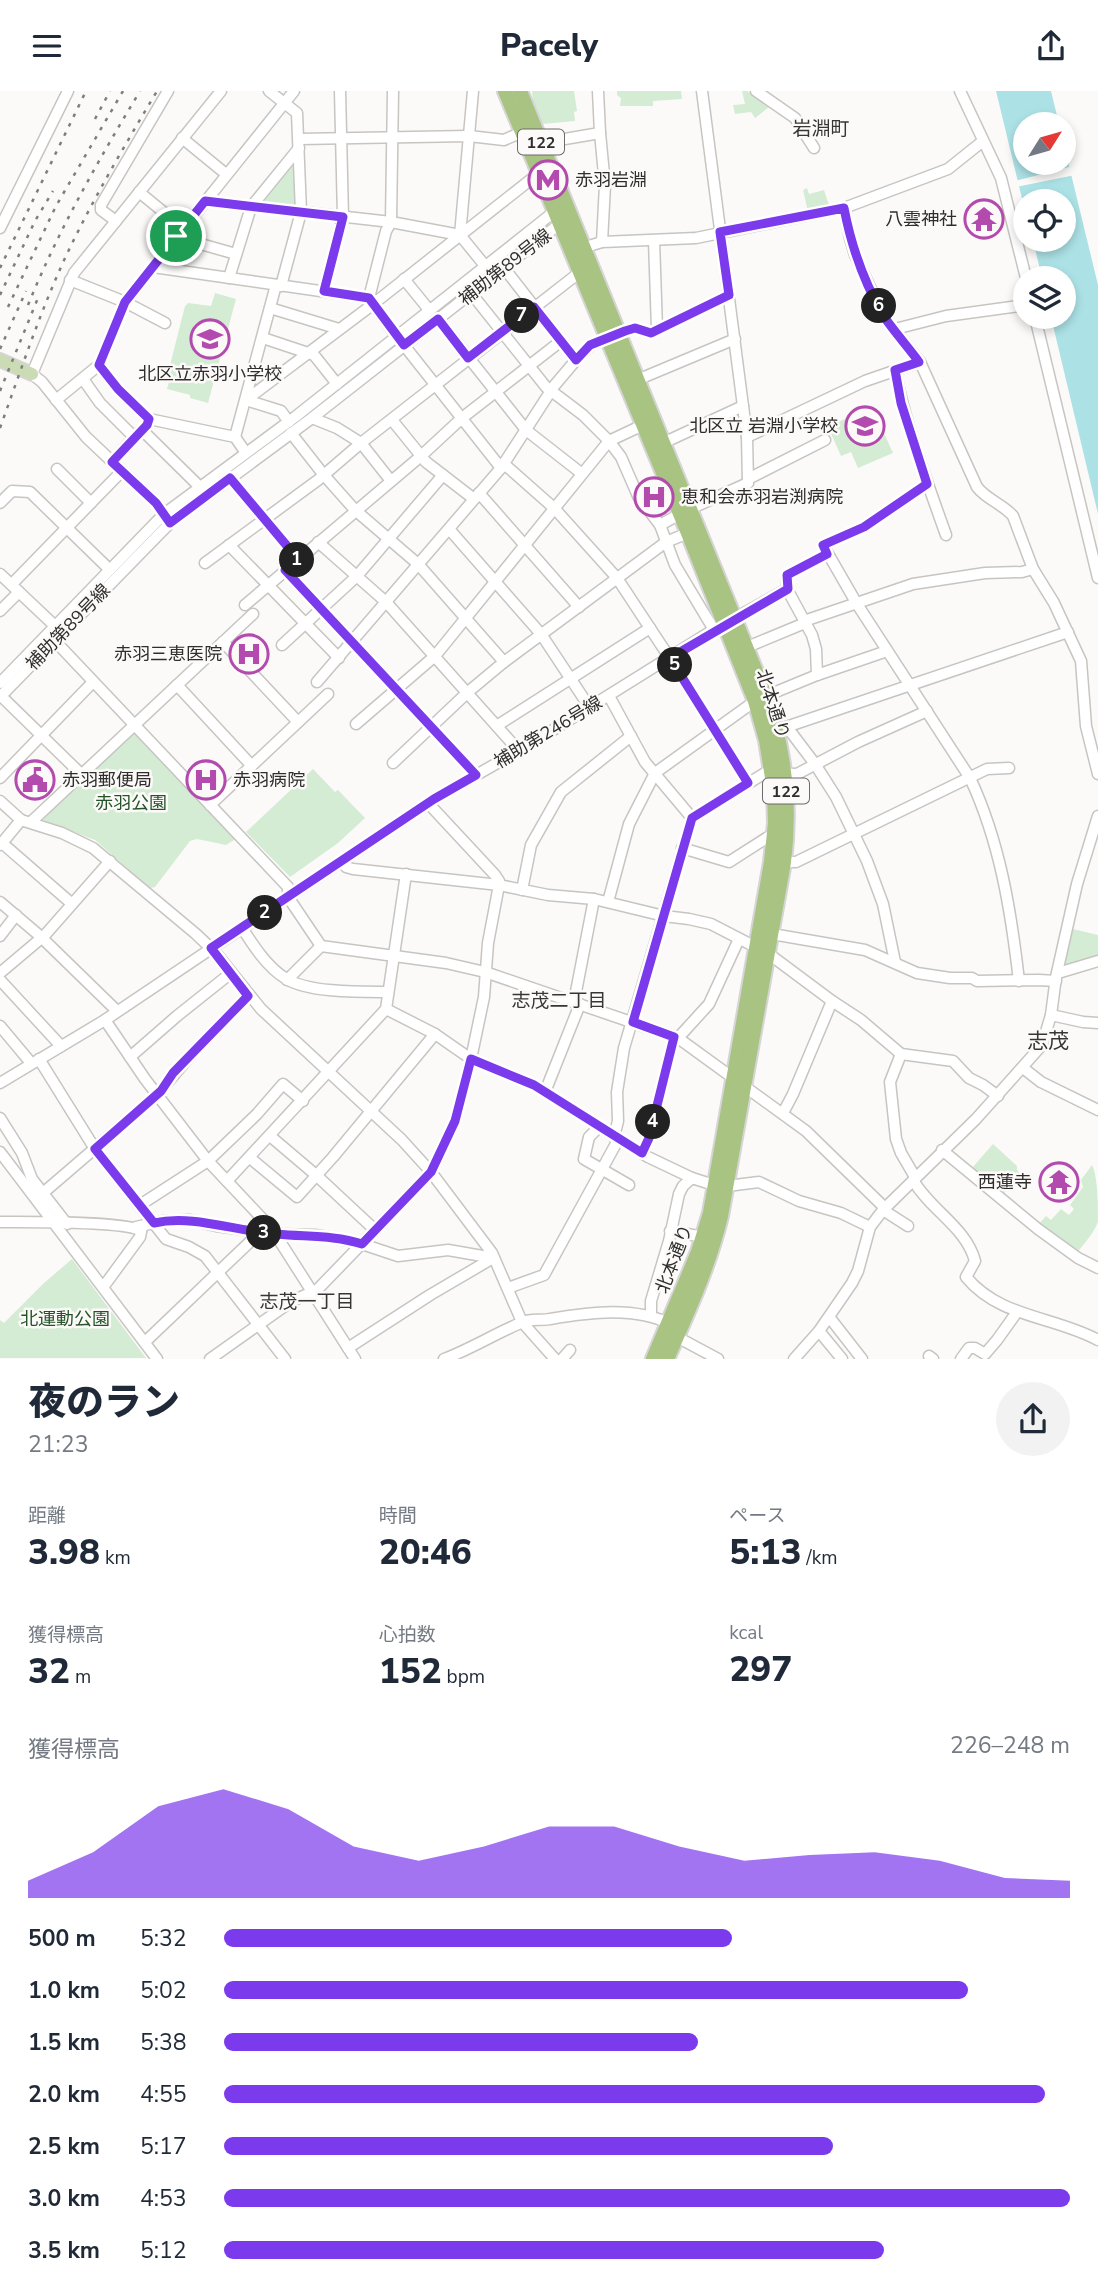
<!DOCTYPE html>
<html lang="ja">
<head>
<meta charset="utf-8">
<style>
  body { margin:0; font-family:"Nunito Sans","Noto Sans JP",sans-serif; background:#f2f2f3; color:#1f2937; height:100vh; display:flex; flex-direction:column; font-size:26px; white-space:nowrap }
  * { box-sizing:border-box; margin:0 }
  p { font-size:23px; color:#747a83 }
  .icon { flex:none; width:38px; height:38px; fill:none; stroke:currentColor; stroke-width:2; stroke-linecap:round; stroke-linejoin:round }
  .map { position:relative; height:1268px; overflow:hidden }
  .side { display:flex; flex-direction:column; background:#fff; flex:1 }
  .side>* { flex:none }
  .needle { width:46px; rotate:53deg }
  .fabs { position:absolute; left:1013px; top:21px; display:grid; gap:14px }
  .fabs a { display:grid; place-items:center; width:63px; height:63px; border-radius:50%; background:#fff; box-shadow:0 4px 10px #0003; font-size:35px }
  .pin { position:absolute; display:grid; place-items:center; width:60px; height:60px; color:#fff; margin:-30px; border:4px solid #fff; border-radius:50%; box-shadow:0 2px 7px #0007 }
  .km { position:absolute; width:35px; height:35px; margin:-18px; border-radius:50%; background:#222; color:#fff; font-size:19px; line-height:35px; text-align:center }
  .round { display:grid; place-items:center; flex:none; width:74px; height:74px; border-radius:37px; background:#f2f2f3 }
  .head { display:flex; align-items:center; justify-content:space-between; height:119px; padding:0 28px }
  h1 { font-size:38px; font-weight:800; line-height:52px }
  .stats { display:grid; grid-template-columns:repeat(3,1fr); gap:10px; height:119px; padding:7px 28px }
  .stats div { display:grid; align-content:center }
  .stats b { font-size:35px; font-weight:800 }
  .stats small { font-size:19px; font-weight:400 }
  .stats p { font-size:19px }
  .chart { height:196px; padding:14px 28px }
  .chart p { display:flex; justify-content:space-between }
  .chart svg { width:100%; height:126px; margin-top:7px; fill:#7c3aed; opacity:.7 }
  ul { padding:0 28px; list-style:none; font-size:23px }
  li { display:grid; grid-template-columns:112px 84px 1fr; align-items:center; height:52px }
  li i { height:18px; border-radius:9px; background:#7c3aed }
  header { display:flex; justify-content:space-between; align-items:center; height:91px; padding:0 28px; background:#fff; font-size:32px; font-weight:800 }
  .map>svg:first-child { display:block }
  .green { fill:#d4ecd4 }
  .water { fill:#ace2e6 }
  .pier { fill:#fcfaf8 }
  .lines { fill:none; stroke-linecap:round; stroke-linejoin:round }
  .minor-casing { stroke:#c7c5c2; stroke-width:13 }
  .major-casing { stroke:#d5d5d5; stroke-width:16 }
  .highway-casing { stroke:#d5d5d5; stroke-width:18 }
  .minor { stroke:#fff; stroke-width:10 }
  .major { stroke:#cbdbb4; stroke-width:12 }
  .highway { stroke:#a8c382; stroke-width:14 }
  .rail { stroke:#807e7d; stroke-width:2.5; stroke-dasharray:3.5 7; stroke-linecap:butt }
  .route-casing { stroke:#fff; stroke-width:14 }
  .route { stroke:#7c3aed; stroke-width:9 }
  .labels { text-anchor:middle; stroke-width:5; stroke-linejoin:round; paint-order:stroke }
  .shield { fill:#fcfaf8; stroke:#6c6b6a; stroke-width:2 }
  .shield-label { font-size:16px; font-weight:bold; fill:#2f2e2d }
  .poi-label { font-size:18px; fill:#2f2e2d; stroke:#fcfaf8; text-anchor:start }
  .street-label { font-size:18px; fill:#2f2e2d; stroke:#fcfaf8 }
  .park-label { font-size:18px; fill:#255328; stroke:#fcfaf8 }
  .neighbourhood-label { font-size:19px; fill:#373634; stroke:#fcfaf8 }
  .quarter-label { font-size:21px; fill:#373634; stroke:#fcfaf8 }
</style>
</head>
<body>
<header><svg class="icon" aria-label="menu" viewBox="0 0 24 24"><path d="M4 6h16M4 12h16M4 18h16"/></svg>Pacely<svg class="icon" aria-label="share" viewBox="0 0 24 24"><path d="M12 15V3M7 8l5-5 5 5M5 13v7h14v-7"/></svg></header>
<div class="map">
<svg width="1098" height="1268" viewBox="0 0 1098 1268">
  <rect width="100%" height="100%" fill="#fcfaf8"/>
  <g class="green">
    <path d="M532,0H574L577,20L574,21L575,30L543,33L533,11Z"/>
    <path d="M617,0H681L682,8L653,10V15H620L621,7L617,4Z"/>
    <path d="M742,0H747L769,16L755,27L751,21L735,23L733,14L745,13Z"/>
    <path d="M290,72L297,74L298,112L293,116L265,113L263,106Z"/>
    <path d="M807,97L809,103L824,99L830,117L808,121L803,99Z"/>
    <path d="M215,202L236,208L208,312L190,307V304L167,298L170,287L167,286L185,215L188,212L211,215Z"/>
    <path d="M872,316L893,362L858,377L851,361L841,365L829,338L839,334L838,331Z"/>
    <path d="M134,641L236,748L226,754L197,748L190,750L155,796L150,797L95,749L44,730L43,724Z"/>
    <path d="M313,678L335,701L338,699L365,727L338,752L290,786L246,741Z"/>
    <path d="M1073,838L1098,844V866L1068,877L1065,870Z"/>
    <path d="M993,1053L1017,1075V1079L1022,1085L1002,1104L971,1078Z"/>
    <path d="M1092,1074C1098,1085 1098,1117 1098,1130C1095,1141 1083,1154 1076,1163L1038,1134L1046,1125L1051,1129L1061,1118L1069,1124L1074,1118L1070,1114L1083,1096L1081,1089Z"/>
    <path d="M72,1168L146,1267H0V1229L4,1232L44,1192Z"/>
  </g>
  <path class="water" d="M996,0H1051L1059,33H1026V72H1064V54L1098,194V423L1051,226H1064V187H1042L1033,149H1064V110H1026L1025,120Z"/>
  <path class="pier" d="M1073,75L1075,84L1016,96L1015,90Z"/>
  <g class="lines">
    <g class="minor-casing">
      <g id="minor">
        <path d="M269,0L297,22L301,121L281,195"/>
        <path d="M598,0L600,42"/>
        <path d="M756,0L795,27L814,57"/>
        <path d="M960,0L1001,87L1026,187"/>
        <path d="M182,47L226,83"/>
        <path d="M299,48L469,45L504,49L522,41"/>
        <path d="M541,52L600,42L605,94L602,151"/>
        <path d="M139,101L183,137"/>
        <path d="M205,110L391,131L460,144L486,176"/>
        <path d="M844,117L850,147L855,164L884,226L920,271L977,396C987,409 1003,413 1013,425L1033,478L1054,512L1081,570L1086,635L1098,683"/>
        <path d="M116,130L101,119V114L168,0"/>
        <path d="M0,137L68,0"/>
        <path d="M460,144L473,0"/>
        <path d="M176,146L236,163"/>
        <path d="M654,150L657,238"/>
        <path d="M579,158L602,151L696,147L844,117L948,78L983,50"/>
        <path d="M153,176L369,207L392,239L501,377"/>
        <path d="M504,177L576,269"/>
        <path d="M229,187L251,116L299,57"/>
        <path d="M404,188L430,220"/>
        <path d="M70,189L125,211L165,232"/>
        <path d="M324,200L343,126L340,0"/>
        <path d="M471,202L546,296L583,324L609,350L621,366L638,405L660,434L675,474L714,539"/>
        <path d="M369,207L386,140L391,131L393,0"/>
        <path d="M270,217L339,238"/>
        <path d="M1035,226L1098,487"/>
        <path d="M438,228L526,339L581,382"/>
        <path d="M895,238L946,225L1026,214"/>
        <path d="M263,247L314,264L337,293"/>
        <path d="M99,274L118,298L149,328L235,346L246,362"/>
        <path d="M895,279C906,336 927,390 946,444"/>
        <path d="M83,288L100,312L134,346"/>
        <path d="M637,289L735,248"/>
        <path d="M56,309L99,274L125,211L294,0"/>
        <path d="M246,309L372,214L539,82"/>
        <path d="M246,309L281,320L289,331"/>
        <path d="M312,327L337,337L361,352L391,390"/>
        <path d="M392,329L426,371L474,408"/>
        <path d="M142,339L200,396"/>
        <path d="M291,342L323,383L355,419L418,473L504,571"/>
        <path d="M235,346L276,194"/>
        <path d="M747,346L865,290L920,271"/>
        <path d="M663,352L743,315"/>
        <path d="M112,371L138,342"/>
        <path d="M503,372L554,417L617,487L673,572L748,692"/>
        <path d="M57,378L91,412"/>
        <path d="M230,387L298,468"/>
        <path d="M748,388L825,349"/>
        <path d="M927,393L864,436L823,454L857,513L970,687C1000,751 1011,820 1019,890"/>
        <path d="M479,402L579,516"/>
        <path d="M0,412L12,400L30,401L109,478"/>
        <path d="M690,418L748,392L747,346L702,0"/>
        <path d="M166,426L156,412L86,346L42,291L32,283L74,182L221,0"/>
        <path d="M660,434L680,423"/>
        <path d="M449,438L541,543L590,617"/>
        <path d="M318,451L386,511L519,660"/>
        <path d="M229,454L339,567"/>
        <path d="M205,472L318,389L361,352L580,181"/>
        <path d="M285,479L476,684"/>
        <path d="M0,483L55,535V550L288,796V806L321,855L446,872L485,881L678,947L806,1040L885,1117"/>
        <path d="M12,493L122,380"/>
        <path d="M787,498L812,544L816,558L817,584"/>
        <path d="M245,514L421,365L462,327L561,250"/>
        <path d="M0,520L19,501"/>
        <path d="M223,551L298,631"/>
        <path d="M282,554L357,485L443,384"/>
        <path d="M747,556L805,532L807,529L913,493L985,482L1022,481L1033,478"/>
        <path d="M317,591L501,377L554,295L576,269L591,254L626,240L635,237L651,242L729,204"/>
        <path d="M0,592L164,423L295,326L540,132L555,120H559"/>
        <path d="M177,594L251,674"/>
        <path d="M1,605L81,683"/>
        <path d="M609,605L645,671L692,727"/>
        <path d="M766,605L817,584L887,560"/>
        <path d="M0,606L170,432L312,327L562,131"/>
        <path d="M356,633L435,565L609,350L643,334"/>
        <path d="M498,634L650,537"/>
        <path d="M787,636L815,673L836,706L867,770L883,813L895,871"/>
        <path d="M777,639L1068,541"/>
        <path d="M393,672L468,601L504,571L666,451L688,442"/>
        <path d="M0,687L93,591"/>
        <path d="M0,710L21,729L62,742L93,757L196,843L216,862L261,918L402,1049L431,1081L492,1162L522,1231L555,1268"/>
        <path d="M428,712L495,784L499,790V794L548,804L594,808L664,825L689,828L711,833L769,863L832,910L861,929L901,963L890,991L896,1048L901,1062L915,1086"/>
        <path d="M210,714L328,603"/>
        <path d="M31,731L253,523"/>
        <path d="M2,752L21,729"/>
        <path d="M0,754L2,752L71,812"/>
        <path d="M682,757L729,771L768,746L774,747"/>
        <path d="M784,771H796L987,678L1009,677"/>
        <path d="M522,799L531,754L561,701L631,645"/>
        <path d="M0,811L40,845L117,920"/>
        <path d="M608,811L629,733L655,682L755,610"/>
        <path d="M242,837C253,854 267,876 285,887C307,902 362,901 388,901"/>
        <path d="M772,843L865,859L917,882L950,887H972L977,890L1039,889L1056,890"/>
        <path d="M0,845L16,824"/>
        <path d="M0,882L45,844L110,770"/>
        <path d="M1058,882L1098,870"/>
        <path d="M0,889L61,955"/>
        <path d="M287,889L321,855"/>
        <path d="M574,911L594,808"/>
        <path d="M386,918L435,943L471,968L534,994L648,1066L692,1087L714,1094"/>
        <path d="M1051,924L1083,931L1098,932"/>
        <path d="M105,929L145,988L208,1070L272,1138L355,1268"/>
        <path d="M0,935L31,972"/>
        <path d="M678,947L709,913L739,848"/>
        <path d="M901,963L953,970L969,987L983,994L998,1005"/>
        <path d="M130,966L177,925L231,882"/>
        <path d="M39,968L95,1058L166,1148L189,1156L205,1165L285,1268"/>
        <path d="M1023,977L1041,991L1098,1019"/>
        <path d="M0,992L105,929L434,708L529,654L710,541L787,498V484L827,463"/>
        <path d="M545,1001L580,913"/>
        <path d="M783,1022L793,1003L832,910"/>
        <path d="M0,1027L22,1062L32,1088L67,1133"/>
        <path d="M599,1036L589,1046L584,1068L629,1094"/>
        <path d="M270,1045L316,1084L375,1139"/>
        <path d="M614,1046L618,1030L617,1001L624,957L692,727L765,682L797,683L858,651L927,620"/>
        <path d="M942,1059L1038,1138L1078,1167L1098,1177"/>
        <path d="M0,1061L157,1268"/>
        <path d="M642,1062L649,1047L674,946"/>
        <path d="M250,1067L297,1106L333,1066L435,943"/>
        <path d="M913,1089C930,1119 966,1136 975,1170L966,1186C1000,1227 1054,1225 1098,1249"/>
        <path d="M227,1090L386,918L406,783"/>
        <path d="M727,1095L759,1091L799,1110L841,1122L870,1136"/>
        <path d="M43,1102L157,1004L195,959L248,905"/>
        <path d="M140,1114L208,1070L257,1023L283,993L303,1010"/>
        <path d="M883,1119L908,1135"/>
        <path d="M0,1131C24,1131 127,1130 141,1140"/>
        <path d="M136,1136L163,1130L190,1129L216,1135L275,1143L315,1144L356,1151L398,1165L448,1159L494,1167"/>
        <path d="M670,1140L704,1146"/>
        <path d="M104,1195L140,1146L142,1136"/>
        <path d="M508,1197L544,1184L618,1049"/>
        <path d="M651,1224V1210L669,1150L679,1103L683,1095L692,1087"/>
        <path d="M830,1227L862,1268"/>
        <path d="M819,1240L842,1268"/>
        <path d="M677,1246L718,1268"/>
        <path d="M145,1251L256,1145V1141"/>
        <path d="M348,1257L430,1204L493,1167"/>
        <path d="M929,1265L933,1268"/>
        <path d="M210,1268L292,1210L317,1199L431,1081L455,1030L471,968L484,906L488,852L499,794L353,778L346,776L342,770"/>
        <path d="M444,1268C471,1258 496,1242 523,1231C532,1227 541,1230 550,1228C591,1221 635,1215 673,1234"/>
        <path d="M562,1268L570,1259"/>
        <path d="M794,1268L819,1240L852,1192L858,1180L870,1136L883,1119L976,1028L1042,954L1051,924L1056,886L1077,793L1098,725"/>
        <path d="M961,1268L969,1257H975L985,1263L997,1249L1017,1221"/>
      </g>
    </g>
    <g class="major-casing">
      <path id="major" d="M0,269L32,283"/>
    </g>
    <g class="highway-casing">
      <g id="highway">
        <path d="M505,0L688,442L755,610L766,649L774,699L775,732L771,771L710,1122L698,1161L653,1268"/>
        <path d="M520,0C602,201 684,403 766,605C785,659 791,714 784,771L721,1125C709,1175 688,1221 667,1268"/>
      </g>
    </g>
    <use href="#minor" class="minor"/>
    <use href="#major" class="major"/>
    <use href="#highway" class="highway"/>
    <g class="rail">
      <path d="M95,28L110,0"/>
      <path d="M0,177L86,0"/>
      <path d="M0,204L35,130L53,100"/>
      <path d="M28,214C59,138 98,70 140,0"/>
      <path d="M8,216L56,115L123,0"/>
      <path d="M0,258L26,200"/>
      <path d="M0,300L38,207"/>
      <path d="M0,337C21,279 40,221 66,165C93,108 125,54 157,0"/>
    </g>
  </g>
  <g class="lines">
    <g class="route-casing">
      <path id="route" d="M205,110L343,126L324,200L369,207L404,254L438,228L468,267L534,216L576,269L590,254L625,240L635,237L651,242L729,204L720,141L844,117C851,154 864,191 883,224C892,238 909,257 919,271L895,279L901,312L927,393L864,436L823,454L827,463L787,484L788,498L670,567L748,692L692,727L633,931L674,946L649,1047L642,1062L534,994L471,968L455,1030L431,1081L362,1153C334,1144 306,1146 277,1143C237,1141 194,1123 154,1132L95,1058L161,1000L173,982L248,905L211,857L434,708L476,684L285,479L298,468L230,387L170,432L156,412L112,371L147,334L149,328L118,298L99,274L125,211Z"/>
    </g>
    <use href="#route" class="route"/>
  </g>
  <defs>
    <g id="metro-ring" transform="scale(2.0125)"><circle r="9.5" fill="#fcfaf8" stroke="#b34baf" stroke-width="1.5"/><path d="M-5.5 5V-5H-3L0 0L3-5H5.5V5H3V-.5L0 4L-3-.5V5Z" fill="#b34baf"/></g>
    <g id="temple-ring" transform="scale(2.0125)"><circle r="9.5" fill="#fcfaf8" stroke="#b34baf" stroke-width="1.5"/><path d="M0-6L5-2H3V0L6.5 2.5H4V6H1.5V3h-3V6H-4V2.5H-6.5L-3 0V-2H-5Z" fill="#b34baf"/></g>
    <g id="school-ring" transform="scale(2.0125)"><circle r="9.5" fill="#fcfaf8" stroke="#b34baf" stroke-width="1.5"/><path d="M0-5L7-2L0 1L-7-2ZM-4 1L0 2.5L4 1V4Q0 6-4 4Z" fill="#b34baf"/></g>
    <g id="hospital-ring" transform="scale(2.0125)"><circle r="9.5" fill="#fcfaf8" stroke="#b34baf" stroke-width="1.5"/><path d="M-5-5h3v3.5h4V-5h3V5h-3V1.5h-4V5h-3Z" fill="#b34baf"/></g>
    <g id="civic-ring" transform="scale(2.0125)"><circle r="9.5" fill="#fcfaf8" stroke="#b34baf" stroke-width="1.5"/><path d="M-.6-6.5H3V-4.5H.6V-3L4-1V1h2V6H-6V1h2V-1L-.6-3ZM-1.2 2.5V6h2.4V2.5Z" fill="#b34baf"/></g>
  </defs>
  <g fill-rule="evenodd">
    <use href="#metro-ring" x="548" y="89"/>
    <use href="#temple-ring" x="984" y="128"/>
    <use href="#school-ring" x="210" y="248"/>
    <use href="#school-ring" x="865" y="335"/>
    <use href="#hospital-ring" x="654" y="406"/>
    <use href="#hospital-ring" x="249" y="563"/>
    <use href="#civic-ring" x="35" y="689"/>
    <use href="#hospital-ring" x="206" y="689"/>
    <use href="#temple-ring" x="1059" y="1091"/>
  </g>
  <g class="labels">
    <g class="shield">
      <rect x="518" y="38.5" width="46" height="25" rx="5"/>
      <rect x="763" y="687.5" width="46" height="25" rx="5"/>
    </g>
    <g class="shield-label">
      <text x="541" y="57">122</text>
      <text x="786" y="706">122</text>
    </g>
    <g class="poi-label">
      <text x="575" y="95">赤羽岩淵</text>
      <text x="957" y="134" text-anchor="end">八雲神社</text>
      <text x="210" y="289" text-anchor="middle">北区立赤羽小学校</text>
      <text x="838" y="341" text-anchor="end">北区立 岩淵小学校</text>
      <text x="681" y="412">恵和会赤羽岩渕病院</text>
      <text x="222" y="569" text-anchor="end">赤羽三恵医院</text>
      <text x="62" y="695">赤羽郵便局</text>
      <text x="233" y="695">赤羽病院</text>
      <text x="1032" y="1097" text-anchor="end">西蓮寺</text>
    </g>
    <g class="street-label">
      <text transform="translate(505 176) rotate(-38)" y="6">補助第89号線</text>
      <text transform="translate(68 536) rotate(-46)" y="6">補助第89号線</text>
      <text transform="translate(773 613) rotate(72)" y="6">北本通り</text>
      <text transform="translate(548 641) rotate(-31)" y="6">補助第246号線</text>
      <text transform="translate(674 1168) rotate(-69)" y="6">北本通り</text>
    </g>
    <g class="park-label">
      <text x="131" y="718">赤羽公園</text>
      <text x="65" y="1234">北運動公園</text>
    </g>
    <g class="neighbourhood-label">
      <text x="821" y="44">岩淵町</text>
      <text x="559" y="916">志茂二丁目</text>
      <text x="307" y="1217">志茂一丁目</text>
    </g>
    <g class="quarter-label">
      <text x="1048" y="957">志茂</text>
    </g>
  </g>
</svg>
<div class="fabs">
<a><svg class="needle" viewBox="-14 -14 28 28"><path d="M0-13l5 13h-10z" fill="#e53935"/><path d="M0 13l5-13h-10z" fill="#747a83"/></svg></a>
<a><svg class="icon" aria-label="locate" viewBox="0 0 24 24"><circle cx="12" cy="12" r="6"/><path d="M12 2v4M12 18v4M2 12h4M18 12h4"/></svg></a>
<a><svg class="icon" aria-label="layers" viewBox="0 0 24 24"><path d="M12 4l9 5-9 5-9-5zM3 14l9 5 9-5"/></svg></a>
</div>
<div class="pin" style="left:176px;top:145px;background:#1e9e55"><svg class="icon" aria-label="arrive" viewBox="0 0 24 24"><path d="M6 21V4h12l-3 4 3 4H6"/></svg></div>
<b class="km" style="left:297px;top:469px">1</b>
<b class="km" style="left:265px;top:822px">2</b>
<b class="km" style="left:264px;top:1142px">3</b>
<b class="km" style="left:653px;top:1031px">4</b>
<b class="km" style="left:675px;top:574px">5</b>
<b class="km" style="left:879px;top:215px">6</b>
<b class="km" style="left:522px;top:225px">7</b>
</div>
<section class="side">
<div class="head"><div><h1>夜のラン</h1><p>21:23</p></div><a class="round"><svg class="icon" aria-label="share" viewBox="0 0 24 24"><path d="M12 15V3M7 8l5-5 5 5M5 13v7h14v-7"/></svg></a></div>
<div class="stats">
<div><p>距離</p><b>3.98<small> km</small></b></div>
<div><p>時間</p><b>20:46</b></div>
<div><p>ペース</p><b>5:13<small> /km</small></b></div>
</div>
<div class="stats">
<div><p>獲得標高</p><b>32<small> m</small></b></div>
<div><p>心拍数</p><b>152<small> bpm</small></b></div>
<div><p>kcal</p><b>297</b></div>
</div>
<div class="chart"><p><span>獲得標高</span>226–248 m</p>
<svg viewBox="0 0 160 44" preserveAspectRatio="none"><path d="M0 44V38L10 28L20 12L30 6L40 13L50 26L60 31L70 26L80 19L90 19L100 26L110 31L120 29L130 28L140 31L150 37L160 38V44z"/></svg>
</div>
<ul>
<li><b>500 m</b>5:32<i style="width:60%"></i></li>
<li><b>1.0 km</b>5:02<i style="width:88%"></i></li>
<li><b>1.5 km</b>5:38<i style="width:56%"></i></li>
<li><b>2.0 km</b>4:55<i style="width:97%"></i></li>
<li><b>2.5 km</b>5:17<i style="width:72%"></i></li>
<li><b>3.0 km</b>4:53<i style="width:100%"></i></li>
<li><b>3.5 km</b>5:12<i style="width:78%"></i></li>
</ul>
</section>
</body>
</html>
